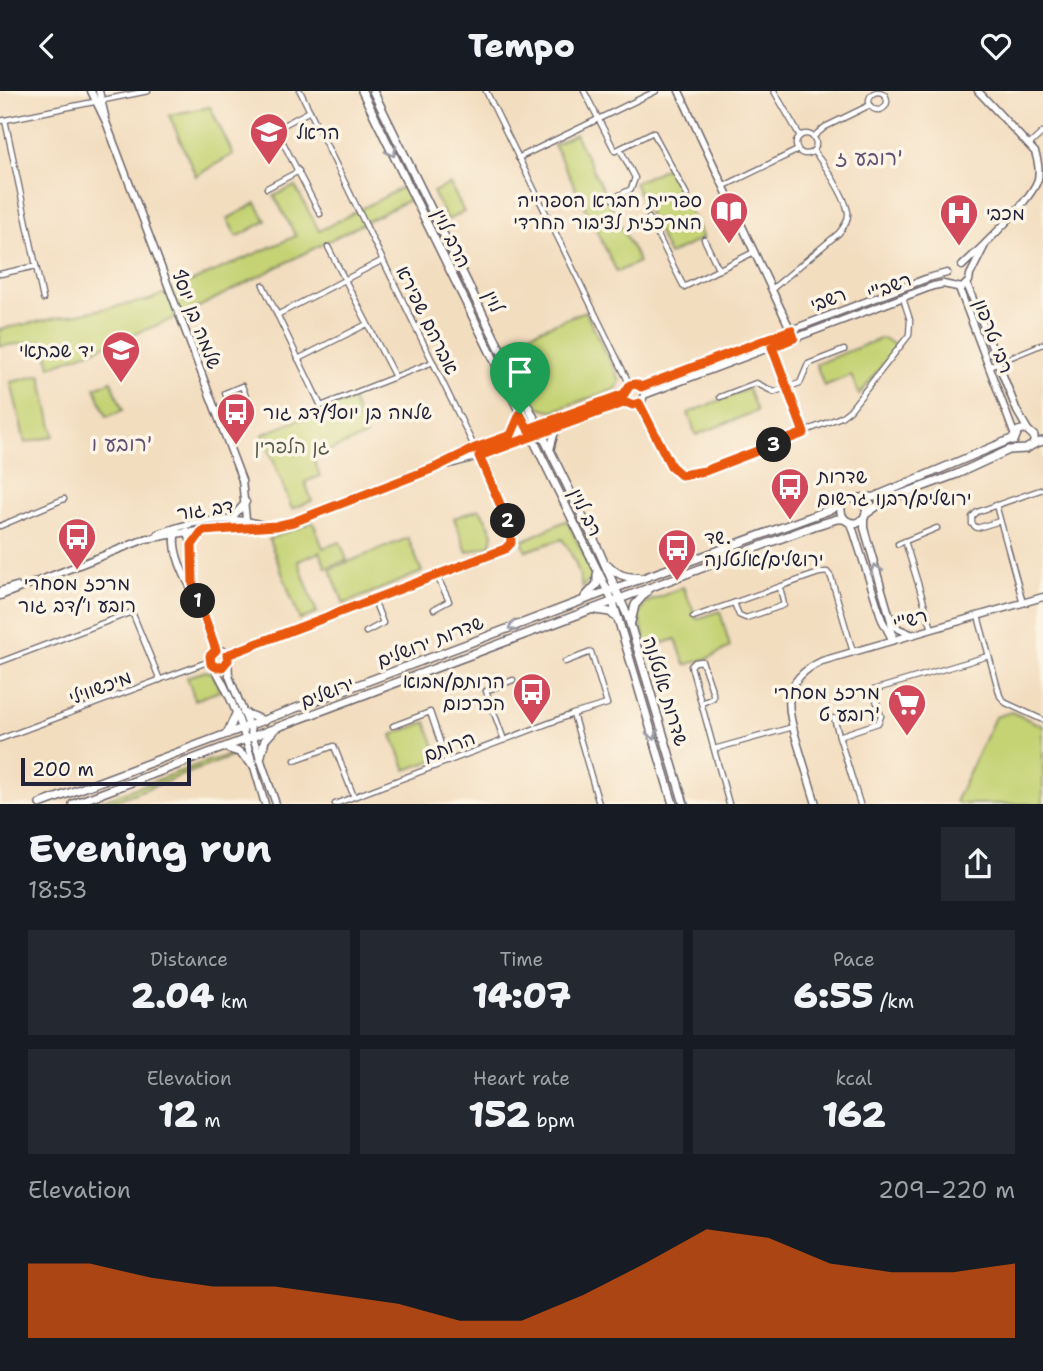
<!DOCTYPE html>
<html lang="en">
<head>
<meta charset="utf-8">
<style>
  body { margin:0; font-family:"Shantell Sans","Playpen Sans Hebrew",sans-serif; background:#242831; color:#f1f3f6; height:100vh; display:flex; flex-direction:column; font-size:26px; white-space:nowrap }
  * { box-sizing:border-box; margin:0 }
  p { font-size:23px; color:#9ea1a6 }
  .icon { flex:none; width:38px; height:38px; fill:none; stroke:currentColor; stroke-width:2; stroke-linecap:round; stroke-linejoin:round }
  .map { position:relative; height:713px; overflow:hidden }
  .sheet { display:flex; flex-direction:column; background:#171b24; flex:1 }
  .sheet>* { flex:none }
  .scale { position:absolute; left:21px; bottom:18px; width:170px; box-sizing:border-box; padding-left:7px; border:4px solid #22223b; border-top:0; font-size:19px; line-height:24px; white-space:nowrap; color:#22223b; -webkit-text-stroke:5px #fcf5e5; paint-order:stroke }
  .pin { position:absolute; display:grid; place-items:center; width:60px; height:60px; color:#fff; margin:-72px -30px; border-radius:50% 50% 50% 0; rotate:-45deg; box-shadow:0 0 7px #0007 }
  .pin .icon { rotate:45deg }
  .km { position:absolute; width:35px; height:35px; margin:-18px; border-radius:50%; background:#222; color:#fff; font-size:19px; line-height:35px; text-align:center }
  .round { display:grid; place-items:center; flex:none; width:74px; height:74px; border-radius:0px; background:#242831 }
  .headline { display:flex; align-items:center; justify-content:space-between; height:119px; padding:0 28px }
  h1 { font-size:38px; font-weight:800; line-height:52px }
  .stats { display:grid; grid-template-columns:repeat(3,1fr); gap:10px; height:119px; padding:7px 28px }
  .stats div { display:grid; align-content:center; border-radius:0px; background:#242831; text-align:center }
  .stats b { font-size:35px; font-weight:800 }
  .stats small { font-size:19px; font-weight:400 }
  .stats p { font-size:19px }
  .chart { height:196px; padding:14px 28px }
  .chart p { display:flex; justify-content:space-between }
  .chart svg { width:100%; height:126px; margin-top:7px; fill:#ea580c; opacity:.7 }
  header { display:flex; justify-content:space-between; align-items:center; height:91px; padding:0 28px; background:#171b24; font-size:32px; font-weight:800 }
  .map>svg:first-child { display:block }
  .green { fill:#c5d375; stroke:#747a58; stroke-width:2 }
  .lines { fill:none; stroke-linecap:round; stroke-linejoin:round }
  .minor-casing { stroke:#6b6369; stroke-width:7 }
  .tertiary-casing { stroke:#6b6369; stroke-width:9 }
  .secondary-casing { stroke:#6b6369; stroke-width:10 }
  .minor { stroke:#fff; stroke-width:4.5 }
  .tertiary { stroke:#fff; stroke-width:6 }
  .secondary { stroke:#fff; stroke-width:7 }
  .oneway { stroke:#9c9ca7 }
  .route-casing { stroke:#fff; stroke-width:14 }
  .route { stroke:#ea580c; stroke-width:9 }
  .labels { text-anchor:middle; stroke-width:7; stroke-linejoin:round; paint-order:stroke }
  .poi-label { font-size:19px; fill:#22223b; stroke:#fcf5e5; text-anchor:start }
  .street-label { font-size:19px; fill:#22223b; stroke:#fcf5e5 }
  .park-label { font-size:19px; fill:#53574c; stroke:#fcf5e5 }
  .neighbourhood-label { font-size:21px; fill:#635276; stroke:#fcf5e5 }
</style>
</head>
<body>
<header><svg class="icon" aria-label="back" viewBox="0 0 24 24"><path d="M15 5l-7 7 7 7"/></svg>Tempo<svg class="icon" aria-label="heart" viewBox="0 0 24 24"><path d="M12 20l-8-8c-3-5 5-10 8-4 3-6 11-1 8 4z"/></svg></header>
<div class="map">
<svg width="1043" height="713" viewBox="0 0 1043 713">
  <rect width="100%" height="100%" fill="#fcf5e5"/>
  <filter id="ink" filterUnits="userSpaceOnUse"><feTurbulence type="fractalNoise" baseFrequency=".0143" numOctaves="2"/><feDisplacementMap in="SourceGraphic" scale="14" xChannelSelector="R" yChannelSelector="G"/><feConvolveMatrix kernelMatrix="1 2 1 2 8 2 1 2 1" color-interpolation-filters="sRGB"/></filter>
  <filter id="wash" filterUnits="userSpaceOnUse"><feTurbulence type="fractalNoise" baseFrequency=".00686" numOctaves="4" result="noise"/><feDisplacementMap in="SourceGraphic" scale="28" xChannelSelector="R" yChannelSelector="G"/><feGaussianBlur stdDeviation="1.57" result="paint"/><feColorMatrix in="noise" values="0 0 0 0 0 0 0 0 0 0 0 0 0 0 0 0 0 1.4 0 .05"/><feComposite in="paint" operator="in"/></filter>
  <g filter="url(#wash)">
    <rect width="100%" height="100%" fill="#f3ddbf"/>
    <g class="green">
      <path d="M210,16L233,63L196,85L169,24Z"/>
      <path d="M575,43L639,171L617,181L554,54Z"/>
      <path d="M668,76L703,147L669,164L634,92Z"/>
      <path d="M450,93L464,121L447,129L433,101Z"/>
      <path d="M295,95L319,140L405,95L411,108L183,224L50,276L45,250L0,255V238L149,209L296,145L274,105Z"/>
      <path d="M256,112L266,130L237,146L227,128Z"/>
      <path d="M585,220L620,290L616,298L552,320L533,314L502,254Z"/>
      <path d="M882,247L898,255L859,304L851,284L824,295L816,273Z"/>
      <path d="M41,284L54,345L25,352L11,291Z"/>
      <path d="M111,290L123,319L107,326L95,297Z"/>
      <path d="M748,298L757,320L696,344L688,322Z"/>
      <path d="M352,308L366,345L313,366L320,385L305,391L312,410L292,418L263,343Z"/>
      <path d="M480,418L493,442L491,454L467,461L454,427Z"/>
      <path d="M567,429L594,486L582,496C579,477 573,463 562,448L526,460L522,450Z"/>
      <path d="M313,431L323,457L340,451L347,469L326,477L320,461L298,470L317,522L300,529L269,448Z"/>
      <path d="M408,447L422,481L344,513L330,478Z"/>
      <path d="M683,496L697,528L720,520L730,556L709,567L685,574L676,548L647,557L639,525L645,512Z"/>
      <path d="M206,580L213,583L220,600L195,609L187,586Z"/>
      <path d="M1011,621L1043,635V713H958L956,709L995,626Z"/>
      <path d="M426,631L439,667L406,679L392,644Z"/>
      <path d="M233,663L236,664L106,713H93L205,671Z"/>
    </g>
  </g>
  <g filter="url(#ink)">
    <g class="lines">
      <g class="minor-casing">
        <g id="minor">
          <path d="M486,0L630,294"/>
          <path d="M584,0L615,60L653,41L687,104"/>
          <path d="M774,0L800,45"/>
          <circle cx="878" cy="10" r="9"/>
          <path d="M310,20L276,38L320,123"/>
          <path d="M5,29L43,208"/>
          <path d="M0,30L148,0"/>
          <circle cx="806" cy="53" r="10"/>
          <path d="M813,46L825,36L870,14"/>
          <path d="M1029,54L1043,41"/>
          <path d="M518,67L656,0"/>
          <path d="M724,95L798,59"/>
          <path d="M267,97L299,80"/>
          <path d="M612,108L631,98L635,87L620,58"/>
          <path d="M649,127L684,196L754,161"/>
          <path d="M704,148L719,179"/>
          <path d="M328,156L395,286"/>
          <path d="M0,183L36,175"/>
          <path d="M263,194L321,315L433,271"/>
          <path d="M772,198L839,142C844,136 849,129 848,121C845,105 824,72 813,60"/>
          <path d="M277,224L383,169"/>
          <path d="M772,256L804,342"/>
          <path d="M298,268L367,233"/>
          <path d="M989,275L1043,253"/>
          <path d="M720,306L756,292L774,301L800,292L808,273L844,259"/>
          <path d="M639,312L671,375L681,384L705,380L841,326L850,319L909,244L910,229L903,207"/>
          <path d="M232,319L225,302L242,295L250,316"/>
          <path d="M996,414L1023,512"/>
          <path d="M1000,430L977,437L972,433V426L977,421L1043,398"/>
          <path d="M0,435L64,408"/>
          <path d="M905,450L932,538"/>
          <path d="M898,453L937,437"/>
          <path d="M734,512L739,524L746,527L784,514L780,496"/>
          <path d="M434,518L449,510L437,485"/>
          <path d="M978,525L1000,605L1006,612L1043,629"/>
          <path d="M693,526L819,482L827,481L831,486L853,561"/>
          <path d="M366,541L383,532L374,509"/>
          <path d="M227,564L494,464L511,452L510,436L493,394L300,0"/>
          <path d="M0,571L132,521L160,589"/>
          <path d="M702,612L713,607V602L702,570L695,571L691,575L729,713"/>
          <path d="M573,623L599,713"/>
          <path d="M834,627L839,645"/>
          <path d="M393,635L430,621L447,671"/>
          <path d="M0,648L210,570"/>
          <path d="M504,649L486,600L513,589"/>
          <path d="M714,658L793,636"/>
          <path d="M295,669L334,655L354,706"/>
          <path d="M335,713L573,623L607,613L591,561L565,571"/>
          <path d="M860,713L839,645L878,632L881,625L873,599L988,565"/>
        </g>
      </g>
      <g class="tertiary-casing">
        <g id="tertiary">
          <path d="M91,0L106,31L242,389L247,438"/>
          <path d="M99,0L105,25"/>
          <path d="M679,0L792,242"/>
          <path d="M962,175C980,158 1032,109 1038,88C1040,78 1038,70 1035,61L978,0"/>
          <path d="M967,193L1017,320L1028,339"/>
          <path d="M959,197L1015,345"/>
          <path d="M641,296L928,187L947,182"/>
          <path d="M623,303L630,294L636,293L641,296"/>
          <path d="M644,304L933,195L943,193L962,197L969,190L970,184L986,152"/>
          <path d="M626,311L636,314L642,310L644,304"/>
          <path d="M512,343L520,323"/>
          <path d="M550,359L556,336"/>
          <path d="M450,373L479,365L626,311"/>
          <path d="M864,427V437L891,530L893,549"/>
          <path d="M231,428L246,411"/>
          <path d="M851,432L882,529L892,548"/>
          <path d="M176,440C171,458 183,483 192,499"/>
          <path d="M187,440L192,454L195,504L216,559"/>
          <path d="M158,443C194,429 230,423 266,435"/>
          <path d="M146,448L188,441L276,435L293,431L434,377L475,357L623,303"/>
          <path d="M0,500L16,495"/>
          <path d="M0,505L148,447"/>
          <path d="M893,532L899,538L913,544"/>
          <path d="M216,559L224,560L228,567L229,585L249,635L276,713"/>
          <path d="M216,559L211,562L210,570C238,612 250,664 265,713"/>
          <path d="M816,713C810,693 804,674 798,654C787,617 779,590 822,570L1043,506"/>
        </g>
      </g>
      <g class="secondary-casing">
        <g id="secondary">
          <path d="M362,0L613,511L673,713"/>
          <path d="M373,0L595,451L628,526L684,713"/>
          <path d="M1014,350L1018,340L1026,338L1034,345V353"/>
          <path d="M842,412C838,424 845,433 857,432L864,427L867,419L860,408"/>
          <path d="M866,423L886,409L957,383L1009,359L1026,358L1034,353L1043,350"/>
          <path d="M608,474C617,483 624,487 637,486"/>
          <path d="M585,506L597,493V484"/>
          <path d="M595,519L610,521L618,528"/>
          <path d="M631,531L635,514L647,500"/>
          <path d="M244,622L264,630"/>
          <path d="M227,643L236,623"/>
          <path d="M226,657L239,661L253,674"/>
          <path d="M260,668L265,649L275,638"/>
          <path d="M40,713L616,497L832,418L847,408L874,406L1014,347"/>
          <path d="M73,713L814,435L837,428H844"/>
        </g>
      </g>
      <use href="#minor" class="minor"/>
      <use href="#tertiary" class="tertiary"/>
      <use href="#secondary" class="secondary"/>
    </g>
    <defs><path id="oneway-chevron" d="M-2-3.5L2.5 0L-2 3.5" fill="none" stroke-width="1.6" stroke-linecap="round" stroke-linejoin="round" transform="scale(1.75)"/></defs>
    <g class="oneway">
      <use href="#oneway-chevron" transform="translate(392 61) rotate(64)"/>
      <use href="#oneway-chevron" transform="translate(876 478) rotate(-106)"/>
      <use href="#oneway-chevron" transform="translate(513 536) rotate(159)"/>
      <use href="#oneway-chevron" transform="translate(653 644) rotate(74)"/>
    </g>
  </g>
  <g class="lines" filter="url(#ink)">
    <g class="route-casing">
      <path id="route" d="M791,239L794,247L772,256L804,342L705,380L681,384L671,375L639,312L633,314L626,311L479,365L510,436L511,452L505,458L227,564L228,569L222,576H216L211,573L210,565L216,559L193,493L192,454L202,440L276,435L293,431L434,377L475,357L511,344L520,323L528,338L624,303L630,294L636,293L641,296Z"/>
    </g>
    <use href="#route" class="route"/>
  </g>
  <defs>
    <g id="school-pin" transform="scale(2.0125)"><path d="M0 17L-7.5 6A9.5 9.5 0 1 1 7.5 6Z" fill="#d1495b" stroke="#fcf5e5"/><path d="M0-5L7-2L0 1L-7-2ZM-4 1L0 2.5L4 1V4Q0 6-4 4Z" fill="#fff"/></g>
    <g id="library-pin" transform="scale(2.0125)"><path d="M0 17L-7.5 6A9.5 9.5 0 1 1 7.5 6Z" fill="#d1495b" stroke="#fcf5e5"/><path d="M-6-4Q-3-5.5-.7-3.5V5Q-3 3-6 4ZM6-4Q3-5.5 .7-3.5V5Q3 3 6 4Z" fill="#fff"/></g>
    <g id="hospital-pin" transform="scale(2.0125)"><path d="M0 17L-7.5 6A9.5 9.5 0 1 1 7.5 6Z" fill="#d1495b" stroke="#fcf5e5"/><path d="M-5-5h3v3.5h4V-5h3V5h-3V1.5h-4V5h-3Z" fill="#fff"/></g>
    <g id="bus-pin" transform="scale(2.0125)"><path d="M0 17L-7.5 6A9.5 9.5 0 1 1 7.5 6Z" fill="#d1495b" stroke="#fcf5e5"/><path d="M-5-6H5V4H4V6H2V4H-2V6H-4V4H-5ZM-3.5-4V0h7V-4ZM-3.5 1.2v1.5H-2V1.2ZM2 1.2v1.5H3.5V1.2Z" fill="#fff"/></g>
    <g id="supermarket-pin" transform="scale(2.0125)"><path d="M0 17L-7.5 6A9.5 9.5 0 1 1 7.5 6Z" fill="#d1495b" stroke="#fcf5e5"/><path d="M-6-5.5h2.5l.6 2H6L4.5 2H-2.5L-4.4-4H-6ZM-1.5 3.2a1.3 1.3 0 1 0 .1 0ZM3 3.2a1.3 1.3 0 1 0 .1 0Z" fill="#fff"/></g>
  </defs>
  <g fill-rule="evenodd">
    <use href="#school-pin" x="269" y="41"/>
    <use href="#library-pin" x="729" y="120"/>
    <use href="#hospital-pin" x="959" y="122"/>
    <use href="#school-pin" x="121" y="259"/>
    <use href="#bus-pin" x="236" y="321"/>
    <use href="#bus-pin" x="790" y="396"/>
    <use href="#bus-pin" x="77" y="446"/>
    <use href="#bus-pin" x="677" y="457"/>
    <use href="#bus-pin" x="532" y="601"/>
    <use href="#supermarket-pin" x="907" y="612"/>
  </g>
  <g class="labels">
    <g class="poi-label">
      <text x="296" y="48">הראל</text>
      <text x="702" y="116" text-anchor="end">ספריית חברא הספרייה<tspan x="702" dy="22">המרכזית לציבור החרדי</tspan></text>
      <text x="986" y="129">מכבי</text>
      <text x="94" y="266" text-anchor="end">יד שבתאי</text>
      <text x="263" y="328">שלמה בן יוסף/דב גור</text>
      <text x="817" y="392">שדרות<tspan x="817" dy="22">ירושלים/רבנו גרשום</tspan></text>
      <text x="704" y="453">שד.<tspan x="704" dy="22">ירושלים/אלטלנה</tspan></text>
      <text x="77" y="499" text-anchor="middle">מרכז מסחרי<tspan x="77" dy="22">רובע ו׳/דב גור</tspan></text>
      <text x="505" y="597" text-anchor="end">הרותם/מבוא<tspan x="505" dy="22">הכרכום</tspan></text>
      <text x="880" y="608" text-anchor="end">מרכז מסחרי<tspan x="880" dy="22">רובע ט'</tspan></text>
    </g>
    <g class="street-label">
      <text transform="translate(452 147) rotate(64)" y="7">הרב לוין</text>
      <text transform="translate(889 195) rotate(-21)" y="7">רשב"י</text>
      <text transform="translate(828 208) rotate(-20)" y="7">רשבי</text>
      <text transform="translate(494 210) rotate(64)" y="7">לוין</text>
      <text transform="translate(197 228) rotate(69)" y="7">שלמה בן יוסף</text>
      <text transform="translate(428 229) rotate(64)" y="7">אברהם שפירא</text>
      <text transform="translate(994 245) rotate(69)" y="7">רבי טרפון</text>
      <text transform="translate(205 418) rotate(-8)" y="7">דב גור</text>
      <text transform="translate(586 421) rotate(64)" y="7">רב לוין</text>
      <text transform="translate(910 528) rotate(-16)" y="7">רש"י</text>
      <text transform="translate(430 550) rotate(-21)" y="7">שדרות ירושלים</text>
      <text transform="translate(100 596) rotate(-20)" y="7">מיכשווילי</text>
      <text transform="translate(666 600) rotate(73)" y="7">שדרות אלטלנה</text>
      <text transform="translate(327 601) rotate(-21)" y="7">ירושלים</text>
      <text transform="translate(449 655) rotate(-21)" y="7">הרותם</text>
    </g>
    <g class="park-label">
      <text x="292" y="362">גן הלפרין</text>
    </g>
    <g class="neighbourhood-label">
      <text x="869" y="74">רובע ז'</text>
      <text x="122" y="360">רובע ו'</text>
    </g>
  </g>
</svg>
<div class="scale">200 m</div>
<div class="pin" style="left:520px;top:323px;background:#1e9e55"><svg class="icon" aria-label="arrive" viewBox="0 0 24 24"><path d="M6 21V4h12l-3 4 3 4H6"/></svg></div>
<b class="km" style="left:198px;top:510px">1</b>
<b class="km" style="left:508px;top:430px">2</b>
<b class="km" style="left:774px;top:354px">3</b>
</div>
<section class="sheet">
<div class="headline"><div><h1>Evening run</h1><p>18:53</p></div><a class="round"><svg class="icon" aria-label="share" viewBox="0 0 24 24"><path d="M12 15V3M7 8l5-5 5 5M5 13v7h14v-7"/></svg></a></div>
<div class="stats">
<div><p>Distance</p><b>2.04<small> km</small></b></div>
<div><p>Time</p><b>14:07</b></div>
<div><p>Pace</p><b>6:55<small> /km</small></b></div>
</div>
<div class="stats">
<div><p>Elevation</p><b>12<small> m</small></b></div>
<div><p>Heart rate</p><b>152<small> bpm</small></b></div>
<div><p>kcal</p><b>162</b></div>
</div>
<div class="chart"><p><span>Elevation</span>209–220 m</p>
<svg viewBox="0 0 160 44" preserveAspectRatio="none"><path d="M0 44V18L10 18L20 23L30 26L40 26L50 29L60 32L70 38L80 38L90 29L100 18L110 6L120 9L130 18L140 21L150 21L160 18V44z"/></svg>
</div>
</section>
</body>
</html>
